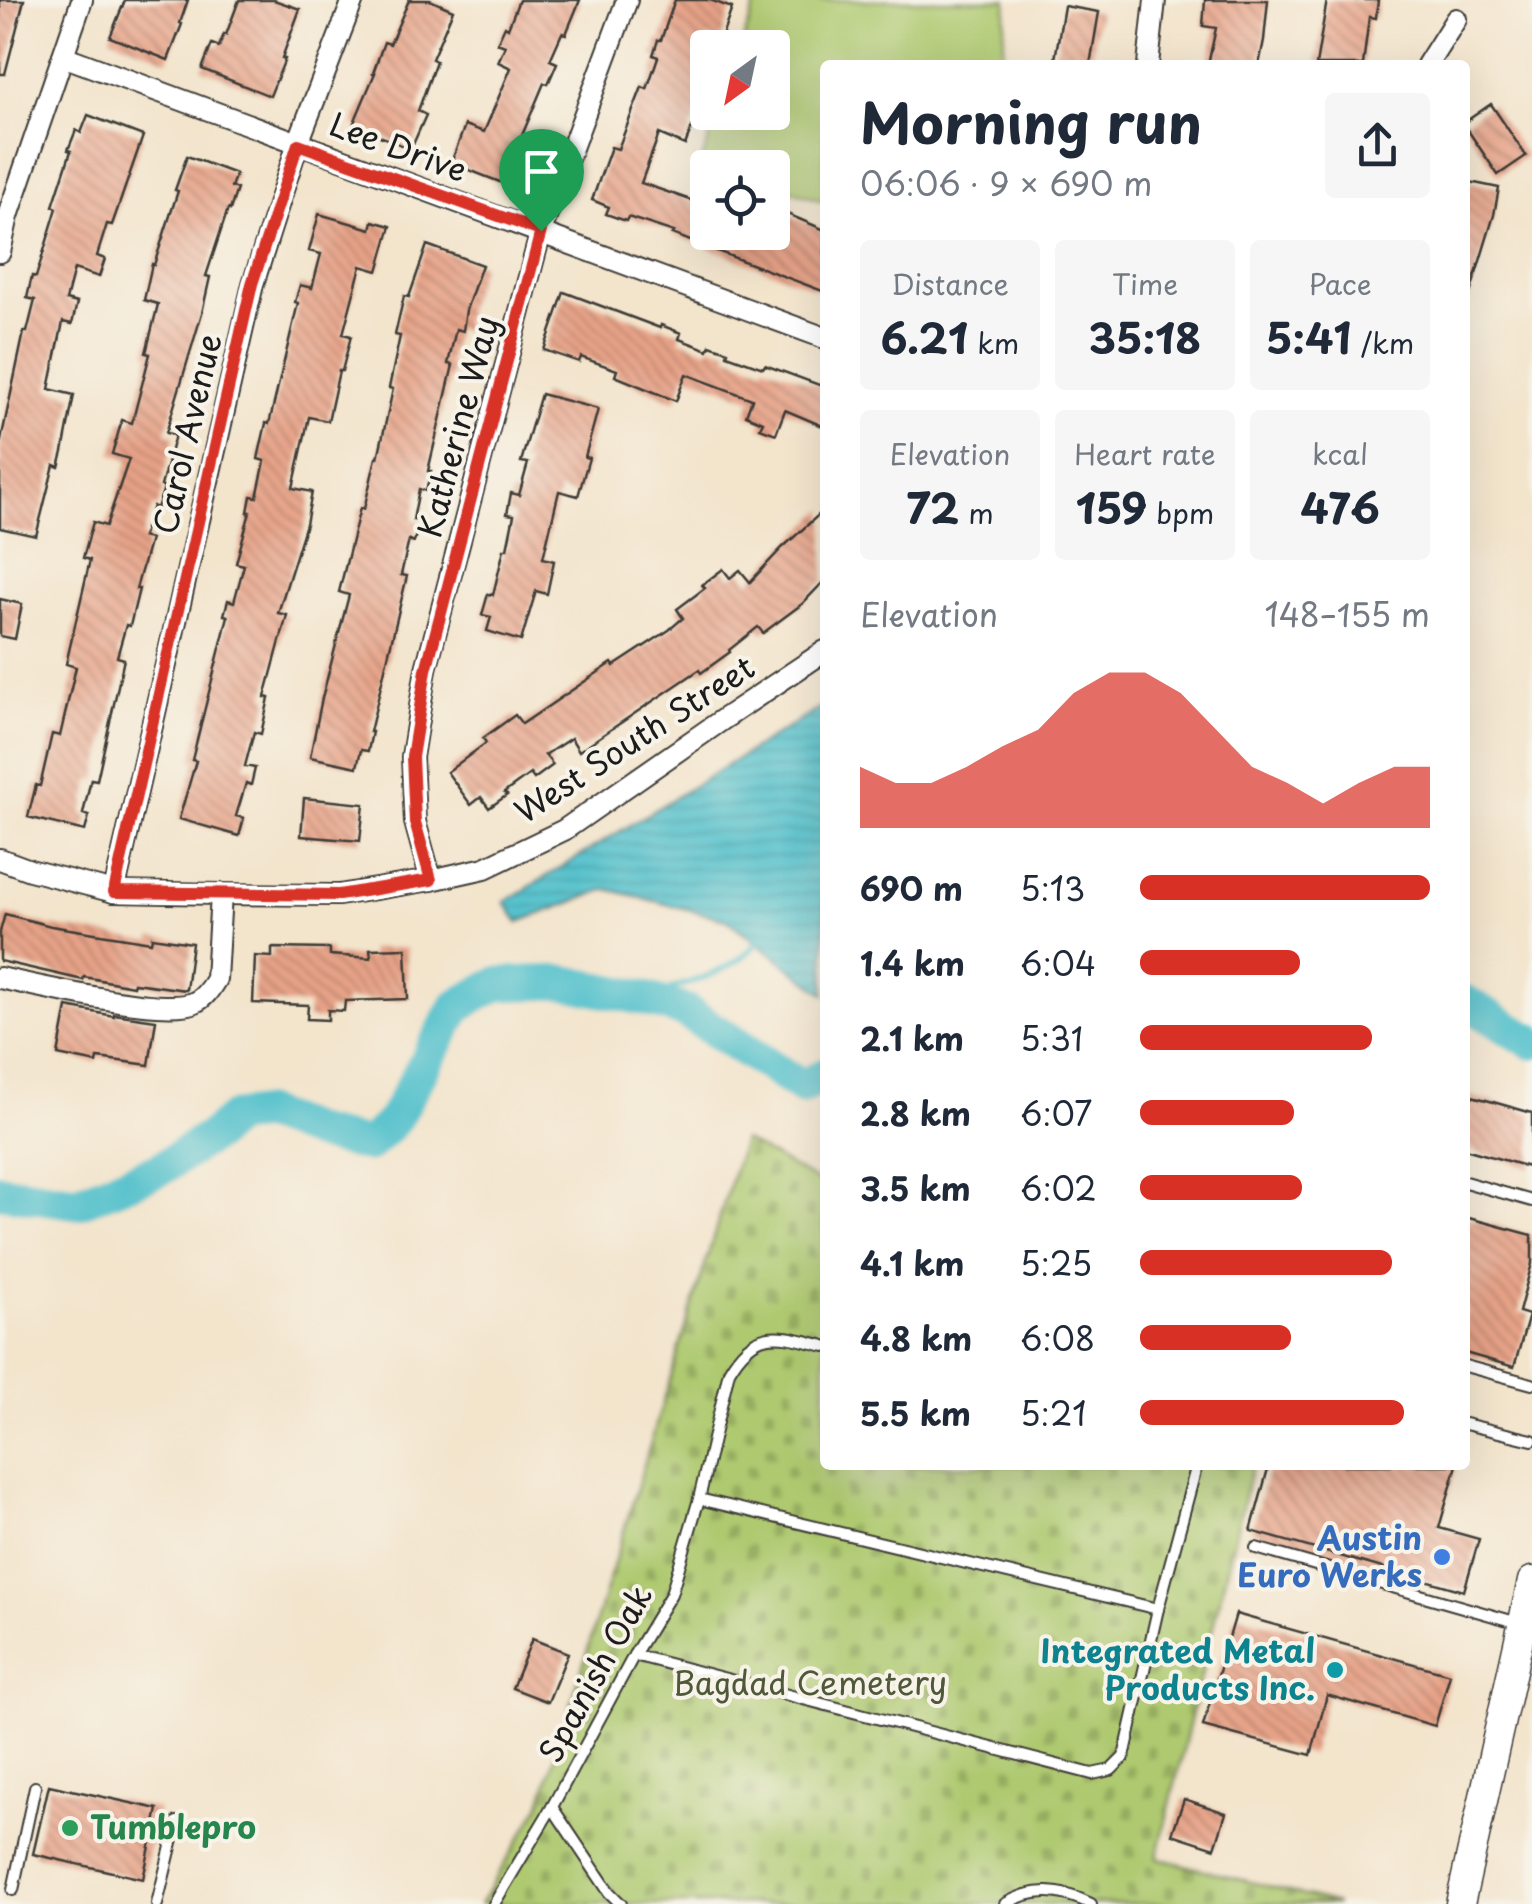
<!DOCTYPE html>
<html lang="en">
<head>
<meta charset="utf-8">
<style>
  body { margin:0; font-family:"Playpen Sans",sans-serif; background:#f6f6f7; color:#1f2937; height:100vh; display:flex; flex-direction:column; font-size:38px; white-space:nowrap }
  * { box-sizing:border-box; margin:0 }
  p { font-size:32px; color:#747a83 }
  .icon { flex:none; width:55px; height:55px; fill:none; stroke:currentColor; stroke-width:2; stroke-linecap:round; stroke-linejoin:round }
  .map { position:relative; flex:1; overflow:hidden }
  .details { position:absolute; left:820px; top:60px; width:650px; height:1410px; display:flex; flex-direction:column; background:#fff; border-radius:10px; box-shadow:0 10px 40px #0002 }
  .details>* { flex:none }
  .needle { width:65px; rotate:213deg }
  .fabs { position:absolute; left:690px; top:30px; display:grid; gap:20px }
  .fabs a { display:grid; place-items:center; width:100px; height:100px; border-radius:10px; background:#fff; box-shadow:0 10px 40px #0002; font-size:50px }
  .pin { position:absolute; display:grid; place-items:center; width:85px; height:85px; color:#fff; margin:-102px -42px; border-radius:50% 50% 50% 0; rotate:-45deg; box-shadow:0 0 10px #0007 }
  .pin .icon { rotate:45deg }
  .round { display:grid; place-items:center; flex:none; width:105px; height:105px; border-radius:10px; background:#f6f6f7 }
  .head { display:flex; align-items:center; justify-content:space-between; height:170px; padding:0 40px }
  h1 { font-size:55px; font-weight:700; line-height:75px }
  .metrics { display:grid; grid-template-columns:repeat(3,1fr); gap:15px; height:170px; padding:10px 40px }
  .metrics div { display:grid; align-content:center; border-radius:10px; background:#f6f6f7; text-align:center }
  .metrics b { font-size:42px; font-weight:700 }
  .metrics small { font-size:28px; font-weight:400 }
  .metrics p { font-size:28px }
  .chart { height:280px; padding:20px 40px }
  .chart p { display:flex; justify-content:space-between }
  .chart svg { width:100%; height:180px; margin-top:10px; fill:#d93025; opacity:.7 }
  ul { padding:0 40px; list-style:none; font-size:32px }
  li { display:grid; grid-template-columns:160px 120px 1fr; align-items:center; height:75px }
  li i { height:25px; border-radius:12px; background:#d93025 }
  .map>svg:first-child { display:block }
  .cemetery { fill:url(#cemetery-stones); stroke:#657246; stroke-width:2.5 }
  .park { fill:#aec96f; stroke:#657246; stroke-width:2.5 }
  .water { fill:url(#water-rules); stroke:#386e74; stroke-width:2.5 }
  .lines { fill:none; stroke-linecap:round; stroke-linejoin:round }
  .stream { stroke:#54c1cc; stroke-width:6 }
  .river { stroke:#54c1cc; stroke-width:35 }
  .building { fill:url(#building-back-hatch) }
  .lane-casing { stroke:#3c3a36; stroke-width:14 }
  .street-casing { stroke:#3c3a36; stroke-width:24 }
  .secondary-casing { stroke:#3c3a36; stroke-width:31 }
  .lane { stroke:#fff; stroke-width:10 }
  .street { stroke:#fff; stroke-width:20 }
  .secondary { stroke:#fff; stroke-width:28 }
  .route-casing { stroke:#fff; stroke-width:20 }
  .route { stroke:#d93025; stroke-width:12 }
  .shop-dot { fill:#3f7fe0; stroke:#f7f3e8; stroke-width:4 }
  .culture-dot { fill:#0f9aa8; stroke:#f7f3e8; stroke-width:4 }
  .leisure-dot { fill:#2e9e5b; stroke:#f7f3e8; stroke-width:4 }
  .labels { text-anchor:middle; stroke-width:8; stroke-linejoin:round; paint-order:stroke }
  .street-label { font-size:32px; fill:#1c1c1c; stroke:#f7f3e8 }
  .shop-label { font-size:32px; font-weight:bold; fill:#366cbe; stroke:#f7f3e8; text-anchor:end }
  .culture-label { font-size:32px; font-weight:bold; fill:#0d838f; stroke:#f7f3e8; text-anchor:end }
  .park-label { font-size:32px; fill:#4f5939; stroke:#f7f3e8 }
  .leisure-label { font-size:32px; font-weight:bold; fill:#27864d; stroke:#f7f3e8; text-anchor:start }
</style>
</head>
<body>
<div class="map">
<svg width="1532" height="1904" viewBox="0 0 1532 1904">
  <defs>
    <pattern id="cemetery-stones" width="16" height="16" patternUnits="userSpaceOnUse" patternTransform="scale(2.5)"><rect width="16" height="16" fill="#aec96f"/><path d="M2 7V4a2 2 0 0 1 4 0v3zM10 15v-3a2 2 0 0 1 4 0v3z" fill="#95ac60"/></pattern>
    <pattern id="water-rules" width="6" height="5" patternUnits="userSpaceOnUse" patternTransform="scale(2.5)"><rect width="6" height="5" fill="#54c1cc"/><path d="M0 2.5h6" fill="none" stroke="#49a5af"/></pattern>
    <pattern id="building-back-hatch" width="6" height="6" patternUnits="userSpaceOnUse" patternTransform="scale(2.5)"><rect width="6" height="6" fill="#e7a388"/><path d="M-1 5l2 2M0 0l6 6M5-1l2 2" fill="none" stroke="#ba846e"/></pattern>
  </defs>
  <rect width="100%" height="100%" fill="#f7f3e8"/>
  <filter id="ink" filterUnits="userSpaceOnUse"><feTurbulence type="fractalNoise" baseFrequency=".01" numOctaves="2"/><feDisplacementMap in="SourceGraphic" scale="20" xChannelSelector="R" yChannelSelector="G"/><feConvolveMatrix kernelMatrix="1 2 1 2 8 2 1 2 1" color-interpolation-filters="sRGB"/></filter>
  <filter id="wash" filterUnits="userSpaceOnUse"><feTurbulence type="fractalNoise" baseFrequency=".0048" numOctaves="4" result="noise"/><feDisplacementMap in="SourceGraphic" scale="40" xChannelSelector="R" yChannelSelector="G"/><feGaussianBlur stdDeviation="2.25" result="paint"/><feColorMatrix in="noise" values="0 0 0 0 0 0 0 0 0 0 0 0 0 0 0 0 0 1.4 0 .05"/><feComposite in="paint" operator="in"/></filter>
  <g filter="url(#wash)">
    <rect width="100%" height="100%" fill="#f3e4cc"/>
    <path class="cemetery" d="M743,1140L825,1185V1465H1252L1157,1858L1337,1904H480L540,1806Z"/>
    <path class="park" d="M757,0H1007L1002,65H825V202L773,184L772,168L724,167L702,160L718,113L772,112V48L741,47Z"/>
    <path class="water" d="M825,705V994L726,919L607,889L519,922L505,902Z"/>
    <g class="lines">
      <path class="stream" d="M643,998C680,985 741,972 761,936"/>
      <g class="river">
        <path d="M1465,1002L1532,1042"/>
        <path d="M0,1191L77,1202L160,1169L215,1134L234,1118L264,1114L318,1134L368,1145L393,1121L457,1006L497,984L562,982L643,998L685,1011L802,1087L825,1075"/>
      </g>
    </g>
    <g id="blocks">
      <g class="building">
        <path d="M0,0H24L5,74H0Z"/>
        <path d="M125,0H188L180,23L182,24L168,60L110,37Z"/>
        <path d="M239,0H274L300,9L282,58L285,59L270,96L202,69L212,44L219,47L224,34L226,35Z"/>
        <path d="M409,0H430L453,10L432,59L436,61L418,111L426,115L411,149L353,125L375,73H373L384,42L390,44Z"/>
        <path d="M519,0H580L566,34L562,33L550,60L557,63L548,84L544,83L518,145L526,148L518,168L512,165L505,184L451,163L465,125L484,132L511,68L498,62L505,46L497,43L505,26L508,28Z"/>
        <path d="M675,0H710L732,8L720,42L708,37V87L685,145L659,134L641,183L708,206V232H772V224L778,210L825,230V292L672,234L674,232L628,217L626,221L606,214L609,207L592,200L611,147L618,149L642,87L647,89L658,57L653,55L658,40H661Z"/>
        <path d="M1205,0H1268L1264,40L1259,65H1208L1216,28L1203,26Z"/>
        <path d="M1327,0H1378L1376,18L1369,17L1363,65H1316Z"/>
        <path d="M1064,6L1099,12L1090,65H1054Z"/>
        <path d="M1491,104L1526,156L1498,175L1465,126V122Z"/>
        <path d="M88,115L143,136L112,225L107,224L97,256L105,259L99,277L74,269L66,300L77,303L72,324L63,322L49,389L74,395L63,452L59,467L54,465L36,536L0,528V445L24,332H27L35,300L27,298L32,276L36,277L57,208L53,206L71,151L68,150L76,130L81,133Z"/>
        <path d="M187,156L236,174L231,187L237,189L230,210L228,209L206,276L210,277L202,313L166,433L175,435L161,486L164,488L157,508L153,506L142,537L150,539L136,589H139L130,626L126,625L117,657L124,659L97,780L91,779L83,814L89,816L85,831L28,817L36,785L40,786L52,734L60,736L76,667L66,664L90,560L83,558L93,522L106,526L129,459L112,454L122,420L132,423L150,354L146,353L158,304L144,300L152,264L154,265L178,191L175,190Z"/>
        <path d="M1465,181L1499,188L1494,215L1469,297L1465,296Z"/>
        <path d="M319,214L371,229L373,221L391,226L378,271L361,266L343,334L351,336L342,371H339L328,421L309,417L293,488L312,492L306,524L278,613L287,615L265,697L269,698L261,734L254,732L245,766L255,768L251,785L246,783L236,816L244,818L239,836L179,819L196,761L192,760L228,616L224,615L228,600L234,602L244,565L236,563L250,512H248L251,496L257,497L265,461L258,459L266,423L269,424L298,303L295,302L300,285L312,288L321,254L309,251Z"/>
        <path d="M427,245L482,265L466,310L463,331L456,329L448,364L453,365L428,471H431L426,491L419,489L413,520L419,521L414,542L409,540L401,575L407,576L370,732H372L368,751L361,750L357,767L310,757L322,698L349,595L339,592L360,508L364,509L376,458H378L393,389L389,388L400,336L395,335L404,296L409,297Z"/>
        <path d="M564,292L660,328L661,325L681,333L679,339L708,350L710,345L728,351L727,355L763,368L765,365L825,387V427L785,410L776,434L760,428L763,422L746,415L752,399L686,374L676,401L615,376L617,370L581,357L579,362L544,350Z"/>
        <path d="M541,394L598,409L585,457L589,458L578,496L559,491L543,558L554,561L547,594L536,591L521,641L487,631L491,617L482,615L488,594L493,595L504,549H507L514,515L507,514L511,493L519,495L528,463L521,462Z"/>
        <path d="M825,509V580L802,604L763,633L758,627L729,650L730,652L701,673L699,670L579,751L571,738L545,755L553,765L534,779L530,774L504,793L507,795L489,808L481,797L471,805L447,772L486,743L483,738L515,715L522,724L612,663L614,666L669,630L683,618L677,609L705,588L702,585L723,569L730,578L740,570L750,582L782,548Z"/>
        <path d="M0,599L22,604L15,639L0,636Z"/>
        <path d="M304,798L364,804L360,841L301,836Z"/>
        <path d="M5,914L51,926L151,942L152,937L192,943L186,990L134,983L133,986L84,977L83,980L0,961V932Z"/>
        <path d="M272,948L330,949V955L371,958L370,949L406,948L408,999L345,1001L344,1011L328,1010V1020L307,1019L308,1005L253,1003L255,956L272,957Z"/>
        <path d="M67,1007L114,1016V1014L156,1020L149,1065L98,1058L97,1063L58,1055Z"/>
        <path d="M1465,1094L1532,1113V1168L1465,1149Z"/>
        <path d="M1465,1217L1532,1235V1263L1519,1312L1529,1315L1514,1367L1465,1353Z"/>
        <path d="M1269,1465H1457L1439,1528L1479,1539L1464,1591L1251,1531Z"/>
        <path d="M1236,1614L1450,1674L1435,1726L1327,1695L1311,1755L1203,1726Z"/>
        <path d="M532,1639L568,1653L548,1702L512,1688Z"/>
        <path d="M49,1785L158,1809L143,1879L33,1854Z"/>
        <path d="M1184,1799L1226,1813L1215,1848L1172,1834Z"/>
      </g>
    </g>
  </g>
  <g filter="url(#ink)">
    <use href="#blocks" fill-opacity="0" stroke="#3c3a36" stroke-width="2.5"/>
    <g class="lines">
      <g class="lane-casing">
        <g id="lane">
          <path d="M1465,1182L1532,1201"/>
          <path d="M1465,1366L1532,1384"/>
          <path d="M1465,1424L1532,1440"/>
          <path d="M699,1499L1158,1609"/>
          <path d="M1256,1548L1522,1624"/>
          <path d="M634,1655L1092,1774L1111,1770L1124,1757L1158,1609L1196,1468L1195,1465"/>
          <path d="M552,1807L609,1892L621,1904"/>
          <path d="M13,1890L35,1787"/>
          <path d="M157,1904L177,1822"/>
          <path d="M494,1904L552,1807L634,1655L671,1594L699,1499L729,1371C756,1324 780,1335 825,1346"/>
          <path d="M1005,1904C1034,1887 1061,1889 1091,1904"/>
        </g>
      </g>
      <g class="street-casing">
        <g id="street">
          <path d="M63,56L825,338"/>
          <path d="M1148,65L1155,0"/>
          <path d="M1427,65L1456,19"/>
          <path d="M0,252L8,216L82,0"/>
          <path d="M0,859L30,870L114,892L221,894L339,895L431,880L485,868L564,830L722,720L825,651"/>
          <path d="M431,880L415,822L412,757L426,669L541,231L627,0"/>
          <path d="M114,892L253,284L298,143L353,0"/>
          <path d="M0,978C36,986 167,1016 195,1002C205,998 211,987 216,979L221,894"/>
        </g>
      </g>
      <g class="secondary-casing">
        <path id="secondary" d="M1460,1904L1532,1581"/>
      </g>
      <use href="#lane" class="lane"/>
      <use href="#street" class="street"/>
      <use href="#secondary" class="secondary"/>
    </g>
  </g>
  <g class="lines" filter="url(#ink)">
    <g class="route-casing">
      <path id="route" d="M298,144L541,231L426,670L412,757L415,822L431,880L339,895L114,892L252,284Z"/>
    </g>
    <use href="#route" class="route"/>
  </g>
  <circle class="shop-dot" cx="1442" cy="1557" r="10"/>
  <circle class="culture-dot" cx="1335" cy="1670" r="10"/>
  <circle class="leisure-dot" cx="70" cy="1828" r="10"/>
  <g class="labels">
    <g class="street-label">
      <text transform="translate(398 148) rotate(20)" y="11">Lee Drive</text>
      <text transform="translate(459 427) rotate(-75)" y="11">Katherine Way</text>
      <text transform="translate(188 434) rotate(-77)" y="11">Carol Avenue</text>
      <text transform="translate(635 740) rotate(-33)" y="11">West South Street</text>
      <text transform="translate(596 1674) rotate(-61)" y="11">Spanish Oak</text>
    </g>
    <g class="shop-label">
      <text x="1422" y="1550">Austin<tspan x="1422" dy="37">Euro Werks</tspan></text>
    </g>
    <g class="culture-label">
      <text x="1315" y="1663">Integrated Metal<tspan x="1315" dy="37">Products Inc.</tspan></text>
    </g>
    <g class="park-label">
      <text x="810" y="1695">Bagdad Cemetery</text>
    </g>
    <g class="leisure-label">
      <text x="90" y="1839">Tumblepro</text>
    </g>
  </g>
</svg>
<div class="fabs">
<a><svg class="needle" viewBox="-14 -14 28 28"><path d="M0-13l5 13h-10z" fill="#e53935"/><path d="M0 13l5-13h-10z" fill="#747a83"/></svg></a>
<a><svg class="icon" aria-label="locate" viewBox="0 0 24 24"><circle cx="12" cy="12" r="6"/><path d="M12 2v4M12 18v4M2 12h4M18 12h4"/></svg></a>
</div>
<div class="pin" style="left:541px;top:231px;background:#1e9e55"><svg class="icon" aria-label="arrive" viewBox="0 0 24 24"><path d="M6 21V4h12l-3 4 3 4H6"/></svg></div>
<section class="details">
<div class="head"><div><h1>Morning run</h1><p>06:06 · 9 × 690 m</p></div><a class="round"><svg class="icon" aria-label="share" viewBox="0 0 24 24"><path d="M12 15V3M7 8l5-5 5 5M5 13v7h14v-7"/></svg></a></div>
<div class="metrics">
<div><p>Distance</p><b>6.21<small> km</small></b></div>
<div><p>Time</p><b>35:18</b></div>
<div><p>Pace</p><b>5:41<small> /km</small></b></div>
</div>
<div class="metrics">
<div><p>Elevation</p><b>72<small> m</small></b></div>
<div><p>Heart rate</p><b>159<small> bpm</small></b></div>
<div><p>kcal</p><b>476</b></div>
</div>
<div class="chart"><p><span>Elevation</span>148–155 m</p>
<svg viewBox="0 0 160 44" preserveAspectRatio="none"><path d="M0 44V29L10 33L20 33L30 29L40 24L50 20L60 11L70 6L80 6L90 11L100 20L110 29L120 33L130 38L140 33L150 29L160 29V44z"/></svg>
</div>
<ul>
<li><b>690 m</b>5:13<i style="width:100%"></i></li>
<li><b>1.4 km</b>6:04<i style="width:55%"></i></li>
<li><b>2.1 km</b>5:31<i style="width:80%"></i></li>
<li><b>2.8 km</b>6:07<i style="width:53%"></i></li>
<li><b>3.5 km</b>6:02<i style="width:56%"></i></li>
<li><b>4.1 km</b>5:25<i style="width:87%"></i></li>
<li><b>4.8 km</b>6:08<i style="width:52%"></i></li>
<li><b>5.5 km</b>5:21<i style="width:91%"></i></li>
</ul>
</section>
</div>
</body>
</html>
